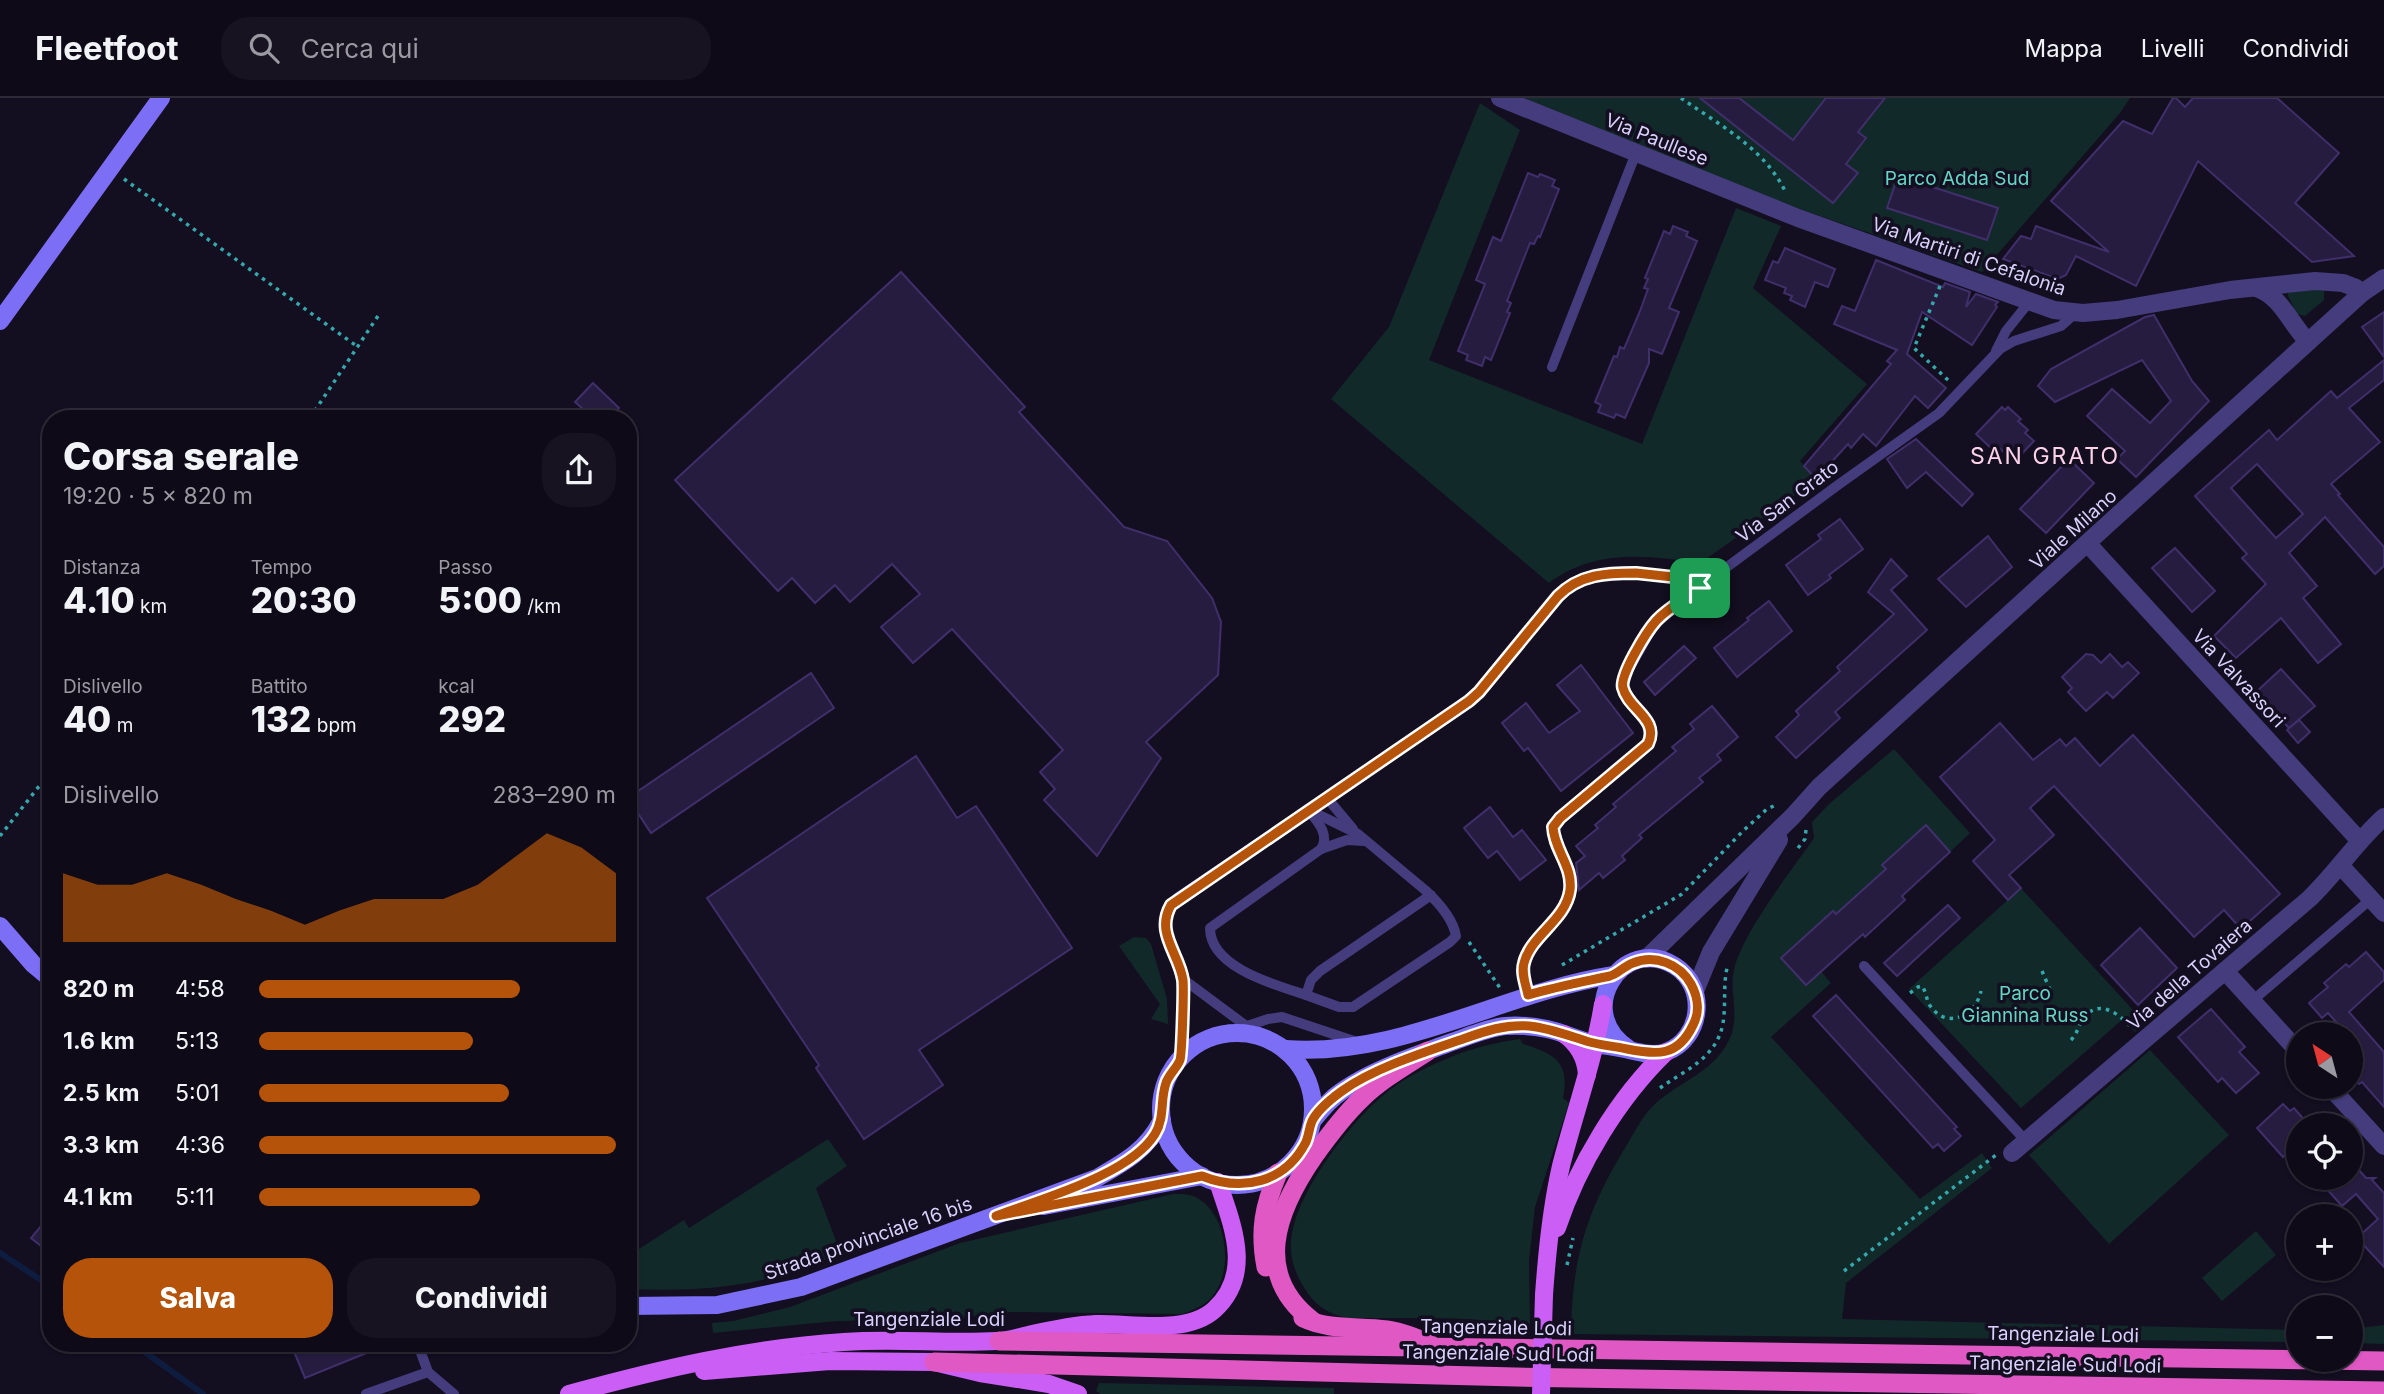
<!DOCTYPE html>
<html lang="it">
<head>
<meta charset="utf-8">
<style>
  body { margin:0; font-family:Inter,sans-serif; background:#171321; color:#f1f3f6; height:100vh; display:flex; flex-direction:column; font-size:26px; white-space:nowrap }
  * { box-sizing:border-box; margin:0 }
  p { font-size:23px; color:#9b9aa2 }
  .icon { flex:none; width:38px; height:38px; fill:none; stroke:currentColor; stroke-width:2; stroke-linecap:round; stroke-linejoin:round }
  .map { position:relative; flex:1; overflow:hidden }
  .drawer { position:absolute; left:42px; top:312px; width:595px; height:942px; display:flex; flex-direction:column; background:#0e0a18; border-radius:28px; box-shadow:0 2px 5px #0004,0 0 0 2px #2e2b37 }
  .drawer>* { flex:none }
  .needle { width:46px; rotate:324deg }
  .fabs { position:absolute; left:2286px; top:924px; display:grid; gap:14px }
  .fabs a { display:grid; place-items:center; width:77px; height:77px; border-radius:50%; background:#0e0a18; box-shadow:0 2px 5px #0004,0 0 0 2px #2e2b37; font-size:35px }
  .pin { position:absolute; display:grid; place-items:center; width:60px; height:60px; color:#fff; margin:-30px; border-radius:14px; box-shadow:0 4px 10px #0006 }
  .round { display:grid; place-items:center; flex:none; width:74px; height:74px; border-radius:28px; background:#171321 }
  .headline { display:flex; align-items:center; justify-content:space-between; height:119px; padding:0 21px }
  h1 { font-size:38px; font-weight:800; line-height:52px }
  .figures { display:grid; grid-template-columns:repeat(3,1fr); gap:10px; height:119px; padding:7px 21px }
  .figures div { display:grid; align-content:center }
  .figures b { font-size:35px; font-weight:800 }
  .figures small { font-size:19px; font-weight:400 }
  .figures p { font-size:19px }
  .chart { height:196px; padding:14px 21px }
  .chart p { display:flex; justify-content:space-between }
  .chart svg { width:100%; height:126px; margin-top:7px; fill:#b45309; opacity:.7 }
  .button { display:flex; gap:14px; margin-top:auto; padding:14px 21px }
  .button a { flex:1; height:80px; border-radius:28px; background:#b45309; color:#fff; font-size:28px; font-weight:800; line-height:80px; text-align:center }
  .button a+a { background:#171321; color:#f1f3f6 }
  ul { padding:0 21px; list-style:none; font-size:23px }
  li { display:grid; grid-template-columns:112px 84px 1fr; align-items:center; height:52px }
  li i { height:18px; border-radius:9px; background:#b45309 }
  header { display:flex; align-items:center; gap:42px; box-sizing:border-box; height:98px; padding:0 35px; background:#0e0a18; border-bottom:2px solid #2e2b37 }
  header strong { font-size:33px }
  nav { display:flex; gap:38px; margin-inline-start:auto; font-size:24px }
  .search { width:490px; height:63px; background:#171321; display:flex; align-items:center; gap:18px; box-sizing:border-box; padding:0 24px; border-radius:28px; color:#9b9aa2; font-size:26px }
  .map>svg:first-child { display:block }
  .green { fill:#12292a }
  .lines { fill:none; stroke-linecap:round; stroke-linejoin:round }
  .stream { stroke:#0e1c3f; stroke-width:6 }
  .building { fill:#261c40; stroke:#402f6b; stroke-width:2; fill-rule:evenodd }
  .path { stroke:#35a8ab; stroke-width:3.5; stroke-dasharray:3.5 5; stroke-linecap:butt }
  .service { stroke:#443c7c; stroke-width:10 }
  .minor { stroke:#443c7c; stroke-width:18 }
  .tertiary { stroke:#443c7c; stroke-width:18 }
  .secondary { stroke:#7d6ef6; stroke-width:18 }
  .primary { stroke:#ca5ef5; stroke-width:18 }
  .trunk { stroke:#df58c4; stroke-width:19 }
  .primary-bridge { stroke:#ca5ef5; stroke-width:18 }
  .route-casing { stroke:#fff; stroke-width:14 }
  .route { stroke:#b45309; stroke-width:9 }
  .labels { text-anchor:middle; stroke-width:7; stroke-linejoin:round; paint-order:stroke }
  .street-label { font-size:19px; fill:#d9d1fc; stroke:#130e20 }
  .park-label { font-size:19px; fill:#61d7c4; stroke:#130e20 }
  .quarter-label { font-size:23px; letter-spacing:2px; fill:#fcd2e9; stroke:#130e20 }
</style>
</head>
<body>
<header>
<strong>Fleetfoot</strong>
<div class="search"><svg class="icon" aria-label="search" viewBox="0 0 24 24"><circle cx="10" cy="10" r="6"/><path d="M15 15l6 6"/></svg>Cerca qui</div>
<nav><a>Mappa</a><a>Livelli</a><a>Condividi</a></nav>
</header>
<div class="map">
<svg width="2384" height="1296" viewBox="0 0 2384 1296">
  <rect width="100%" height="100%" fill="#130e20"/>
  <g class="green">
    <path d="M1524,0H2130L2120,15L1982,174L1759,97Z"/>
    <path d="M1480,5L1520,32L1429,262L1642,346L1736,110L1781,128L1753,190L1867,286L1800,363L1817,382L1699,466C1648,456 1592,452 1549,485L1331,301L1389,229Z"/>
    <path d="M2317,187L2324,193V202L2305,218L2297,216L2288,198V190Z"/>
    <path d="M1894,651L1970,735L1950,754L1926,728L1882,767L1886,771L1836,816L1832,813L1782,860L1819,871L1831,885L1771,939L1920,1101L1982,1055L1992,1070L1846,1185L1842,1221L2298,1232V1244L1571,1236C1572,1161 1586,1114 1625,1050C1634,1035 1642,1018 1655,1006C1680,983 1715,974 1730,940C1740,918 1729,894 1734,872C1742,835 1792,772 1814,740L1812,724L1829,706Z"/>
    <path d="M2021,790L2145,925L2135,934L2123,921L2021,1010L1909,891Z"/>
    <path d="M1134,839L1146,840L1151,846L1167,901L1168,926L1151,921L1160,906L1119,848Z"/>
    <path d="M1520,941L1523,946C1555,956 1570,964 1563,1000L1569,1005L1535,1109L1529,1162L1530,1228C1470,1217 1408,1221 1347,1220C1326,1215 1313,1206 1302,1186C1295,1174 1290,1160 1291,1146C1292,1098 1354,1018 1391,991C1429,964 1475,947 1520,941Z"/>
    <path d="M2150,952L2229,1037L2109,1146L2029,1057Z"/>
    <path d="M828,1041L847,1068L816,1090L841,1156C819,1164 797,1172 774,1179C728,1192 676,1193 628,1191V1158L684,1122L689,1130Z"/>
    <path d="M1173,1096C1183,1096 1191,1096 1199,1101C1228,1119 1234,1175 1211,1200C1204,1208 1192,1212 1183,1216L1015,1214L992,1215L955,1221L837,1223L713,1235L712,1225L733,1223L790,1209L960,1145Z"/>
    <path d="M2256,1133L2276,1157L2222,1203L2202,1180Z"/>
    <path d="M2384,1227V1246L2350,1245V1231Z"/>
    <path d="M1099,1285L1334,1290V1296H1101L1096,1293Z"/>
  </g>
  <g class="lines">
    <g class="stream">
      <path d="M0,1155L44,1184"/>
      <path d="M131,1244L203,1296"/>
    </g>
  </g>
  <g class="building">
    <path d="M1700,0H1739L1793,42L1826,0H1885L1858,34L1866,40L1846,66L1858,75L1833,105Z"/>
    <path d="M2173,0H2176L2185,9L2193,0H2277L2339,55L2295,105L2354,158L2312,164L2198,63L2136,188L2076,158L2066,177L2058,181L2003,161L2021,138L2031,141L2036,128L2109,154L2051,103L2123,23L2152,36Z"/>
    <path d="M1528,75L1538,79L1540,76L1555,82L1552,88L1559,91L1540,139L1538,138L1534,146L1530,145L1507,203L1511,205L1507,214L1510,215L1491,262L1485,259L1482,268L1466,262L1468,257L1458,253L1485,186L1476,182L1493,139L1501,143Z"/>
    <path d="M1898,78L1998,110L1987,142L1887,110Z"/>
    <path d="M1673,128L1688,134L1686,138L1697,143L1669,210L1679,214L1662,256L1649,251V265L1625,320L1616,316L1614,320L1598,314L1601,307L1595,304L1614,258L1617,259L1620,249L1624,251L1640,213L1648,191L1644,190L1648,181L1645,180L1664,133L1670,136Z"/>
    <path d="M1785,150L1835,171L1828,189L1815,184L1805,209L1790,202L1792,198L1784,195L1786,190L1765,182L1773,163L1778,165Z"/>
    <path d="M1876,162L1943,189L1945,185L1970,194L1966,209L1976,196L1998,204L1995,207L1997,209L1972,247L1922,214L1907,256L1946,290L1928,310L1915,298L1876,348L1863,336L1851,350L1848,346L1816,381L1804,368L1891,266L1887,263L1897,252L1834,226L1842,208L1855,213Z"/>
    <path d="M901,174L1025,309L1019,314L1124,429L1167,443L1212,500L1221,524L1218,577L1146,644L1161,660L1097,758L1044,702L1055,691L1040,674L1063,652L952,531L913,565L881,529L920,496L892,466L850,504L835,487L815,505L792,480L778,493L675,382Z"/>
    <path d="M2384,214V259L2362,229Z"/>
    <path d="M2154,217L2192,283L2209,303L2136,379L2117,361L2125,353L2087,318L2112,291L2150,325L2171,303L2142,262L2055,304L2038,288L2051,271L2145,219Z"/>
    <path d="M2384,262V282L2349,310L2380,344L2331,386L2340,396L2338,397L2384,449V468L2375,476L2325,419L2289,455L2317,488L2303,500L2341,546L2318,565L2281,520L2236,560L2214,538L2266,486L2242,460L2247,456L2195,398L2269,332L2277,342L2331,293L2337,300ZM2257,366L2303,416L2276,440L2231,390Z"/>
    <path d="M593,285L619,310L610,320H593L575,304Z"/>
    <path d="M2002,309L2005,312L2008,309L2021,321L2018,323L2028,332L2025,335L2034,343L2014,364L1996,347L1992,351L1976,336Z"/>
    <path d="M1916,341L1973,396L1962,408L1926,374L1907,390L1887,361Z"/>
    <path d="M2069,361L2094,385L2046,435L2020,411Z"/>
    <path d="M1840,421L1863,451L1829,477L1831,480L1808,497L1786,467L1821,441L1818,437Z"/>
    <path d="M1988,438L2012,469L1966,509L1938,481Z"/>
    <path d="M2175,450L2215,493L2192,514L2152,470Z"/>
    <path d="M1891,461L1907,478L1891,492L1927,532L1835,614L1840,620L1796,660L1776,639L1799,617L1796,613L1840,573L1837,569L1894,516L1868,494Z"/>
    <path d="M1769,503L1792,533L1737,579L1714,550L1749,522L1747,520Z"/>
    <path d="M1684,548L1696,560L1655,597L1644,584Z"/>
    <path d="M2086,556L2093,557L2101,565L2110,556L2122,569L2128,564L2139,575L2113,600L2107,594L2086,613L2068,594L2072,590L2062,579Z"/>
    <path d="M1581,567L1633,635L1561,693L1528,650L1524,653L1502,625L1526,605L1549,635L1580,613L1557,587Z"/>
    <path d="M2281,571L2315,608L2289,630L2255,595Z"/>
    <path d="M811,575L834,610L651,735L628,700Z"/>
    <path d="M1712,608L1738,639L1717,657L1721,662L1699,680L1703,684L1639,737L1642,740L1622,758L1625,762L1603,780L1599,775L1579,792L1576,765L1585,758L1576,748L1598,730L1595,727L1616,709L1613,706L1676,653L1672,649L1694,631L1690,626Z"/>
    <path d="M2299,622L2310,634L2298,645L2287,632Z"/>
    <path d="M2000,625L2033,662L2060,641L2066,648L2075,640L2100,668L2133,637L2280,796L2241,831L2224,812L2194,839L2054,688L2030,710L2054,737L2009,777L2021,790L2008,802L1973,763L1995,742L1940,679Z"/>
    <path d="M916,658L957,720L976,708L1072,850L919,952L943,987L864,1041L816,970L819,967L707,800Z"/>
    <path d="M1490,709L1513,739L1522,732L1546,762L1520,782L1497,753L1488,760L1464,730Z"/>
    <path d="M1926,727L1950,754L1902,798L1905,802L1865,839L1863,836L1806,887L1781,860L1833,813L1836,816L1886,771L1882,767Z"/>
    <path d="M1948,807L1960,820L1897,878L1884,865Z"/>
    <path d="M2140,830L2177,870L2138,907L2101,867Z"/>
    <path d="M2366,854L2384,874V882L2349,914L2384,954V1009L2362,984L2359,986L2350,977V936H2347L2328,915L2322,920L2309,905L2328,889L2324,885L2346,866L2349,869Z"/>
    <path d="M1836,897L1957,1029L1954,1031L1961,1038L1944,1053L1938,1046L1933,1050L1813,918Z"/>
    <path d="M2211,911L2245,949L2239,954L2259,975L2236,995L2222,980L2218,984L2178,939Z"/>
    <path d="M2283,1006L2290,1013L2294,1010L2308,1026L2298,1027V1045L2283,1059L2257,1030Z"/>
    <path d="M2350,1062L2366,1080H2375L2372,1082L2384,1095V1169L2357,1140L2378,1121L2356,1096L2342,1108L2317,1080H2350Z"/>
    <path d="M51,1116V1156L31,1140Z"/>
    <path d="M290,1244H391V1245L305,1280Z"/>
  </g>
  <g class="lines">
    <g class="path">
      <path d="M1681,0C1718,26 1764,50 1785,93"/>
      <path d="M124,81L358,249"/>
      <path d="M1940,188L1914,250L1949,283"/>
      <path d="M310,320L378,218"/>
      <path d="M0,738L51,673"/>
      <path d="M1798,750L1805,741L1806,732"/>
      <path d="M1469,844L1500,890"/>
      <path d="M1562,867L1682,796L1743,733L1767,711L1778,706"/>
      <path d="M2042,873L2051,894"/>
      <path d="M1910,895L1918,889L1922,888C1927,895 1926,903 1931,909C1948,932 1976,917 1981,893"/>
      <path d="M2071,942C2077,936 2078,929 2082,922C2097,900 2117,914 2130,928"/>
      <path d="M1660,990C1685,972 1717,960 1723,925C1726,907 1723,888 1727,870"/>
      <path d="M1567,1167L1573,1140"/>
      <path d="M1844,1173L1996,1057"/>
    </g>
    <g class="service">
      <path d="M1996,253L2006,233L2030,203"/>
      <path d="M1552,269L1636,55"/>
      <path d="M1327,700L1353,731"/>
      <path d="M1309,712L1358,736L1425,792C1438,804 1453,820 1456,838L1450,844L1353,909H1339L1306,897L1311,882L1320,873L1431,797"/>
      <path d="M1309,713C1318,724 1330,737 1321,751"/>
      <path d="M1864,868L2026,1043"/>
      <path d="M1183,881L1261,939"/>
      <path d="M1306,897C1276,887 1210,870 1210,830L1321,751L1347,742L1364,743"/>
      <path d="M1528,897C1526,887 1522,875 1524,865C1531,837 1566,822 1570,792C1573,768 1553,752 1553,729L1560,720L1644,650C1666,624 1624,608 1622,583L1658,520L1838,387L1939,315L2000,251L2014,243L2061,228L2070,220L2072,214"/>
      <path d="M2252,903L2371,801"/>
      <path d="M1217,938L1268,921L1282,919L1357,944"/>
      <path d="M1180,962C1181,941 1186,898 1182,880C1177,850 1149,828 1177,800L1469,603L1479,594L1558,498C1593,464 1659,470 1700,490"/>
      <path d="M422,1244L420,1252L428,1274"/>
      <path d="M366,1296L428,1274L454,1296"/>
    </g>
    <g class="minor">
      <path d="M2088,446L2359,742"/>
      <path d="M2340,767L2384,815"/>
      <path d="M2225,873L2298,953"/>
      <path d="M2330,989L2384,1048"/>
      <path d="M2012,1055L2309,801C2336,775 2356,744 2384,719"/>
    </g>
    <g class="tertiary">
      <path d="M1500,0L1798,120L2054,212L2083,215L2117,212L2230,192L2315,183L2343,185L2356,190L2362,195"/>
      <path d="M2256,190C2281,198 2290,225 2308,244"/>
      <path d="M1646,861L1793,718L1819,689L2308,244L2362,195L2384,180"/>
      <path d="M1695,893L1711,854L1779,742"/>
    </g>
    <g class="secondary">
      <path d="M0,223L161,0"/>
      <path d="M0,828L33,866L51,881"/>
      <circle cx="1237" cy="1011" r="76"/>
      <path d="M1285,951C1400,960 1503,894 1614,877"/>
      <path d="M1313,1022C1322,1011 1330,1001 1342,993C1374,971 1414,958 1449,945C1467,939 1486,930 1505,928C1519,927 1533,928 1547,931C1561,934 1574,940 1588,944C1601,948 1616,948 1629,952C1642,955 1653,958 1666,954C1702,941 1708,889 1675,868C1622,835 1572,915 1629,951"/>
      <path d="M1044,1108L1202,1078"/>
      <path d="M628,1208L717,1207L801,1189L1097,1080C1125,1064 1147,1052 1162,1022"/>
    </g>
    <g class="primary">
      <path d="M1564,936C1578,946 1586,960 1587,977"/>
      <path d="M1557,1130C1578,1067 1618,1000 1666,954"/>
      <path d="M1544,1197C1547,1154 1551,1111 1561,1068C1575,1013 1594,962 1603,906"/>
      <path d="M704,1273L830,1263L934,1264L980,1275L1049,1286L1078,1296"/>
      <path d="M569,1296C660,1271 750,1250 844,1244C895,1240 946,1246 997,1243C1008,1243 1018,1239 1028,1237C1050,1232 1073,1227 1096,1226C1131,1225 1186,1237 1214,1212C1254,1176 1232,1126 1218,1084"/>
    </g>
    <g class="trunk">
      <path d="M1266,1169C1259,1133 1264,1108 1278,1075"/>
      <path d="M1303,1220C1331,1233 1357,1228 1387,1232C1402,1234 1416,1240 1430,1246"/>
      <path d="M1314,1224C1251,1177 1276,1113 1314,1058C1329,1037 1344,1017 1362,1000C1382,981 1405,968 1428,953"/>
      <path d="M999,1243L2384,1263"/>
      <path d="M934,1264L1516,1279L2384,1293"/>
    </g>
    <path class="primary-bridge" d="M1541,1296L1544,1197"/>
  </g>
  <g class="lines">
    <g class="route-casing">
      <path id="route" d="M1636,475L1673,479L1700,490C1686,500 1668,510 1656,523C1647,533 1619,578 1623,590C1628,611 1660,621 1648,646L1560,720L1553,729C1554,752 1573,768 1570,792C1566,822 1531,837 1524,865C1521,875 1526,887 1528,897C1555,889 1582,884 1610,878C1618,876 1624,868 1633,865C1655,856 1680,866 1691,886C1698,899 1700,914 1693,927C1678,959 1657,957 1627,951C1613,948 1599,947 1586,943C1567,937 1549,930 1529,928C1506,926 1485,933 1463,941C1425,954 1374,970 1342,993C1331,1001 1318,1011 1312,1023C1309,1030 1309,1037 1306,1044C1285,1085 1242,1094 1202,1078L996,1118C1040,1101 1130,1077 1155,1036C1165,1020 1160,1002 1166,985C1169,976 1177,970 1180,962C1182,956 1184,891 1183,882C1179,855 1155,835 1171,807L1469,603L1479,594L1558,498C1580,476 1606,475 1636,475Z"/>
    </g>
    <use href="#route" class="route"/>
  </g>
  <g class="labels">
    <g class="street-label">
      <text transform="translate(1657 41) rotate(22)" y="7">Via Paullese</text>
      <text transform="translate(1969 158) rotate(19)" y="7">Via Martiri di Cefalonia</text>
      <text transform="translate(1787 403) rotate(-37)" y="7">Via San Grato</text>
      <text transform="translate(2073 431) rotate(-42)" y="7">Viale Milano</text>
      <text transform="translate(2239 580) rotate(47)" y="7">Via Valvassori</text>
      <text transform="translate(2189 876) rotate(-41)" y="7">Via della Tovaiera</text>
      <text transform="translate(868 1140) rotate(-19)" y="7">Strada provinciale 16 bis</text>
      <text x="929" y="1228">Tangenziale Lodi</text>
      <text transform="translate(1496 1229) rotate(1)" y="7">Tangenziale Lodi</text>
      <text transform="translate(2063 1236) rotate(1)" y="7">Tangenziale Lodi</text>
      <text transform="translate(1498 1255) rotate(1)" y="7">Tangenziale Sud Lodi</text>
      <text transform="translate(2065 1266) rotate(1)" y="7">Tangenziale Sud Lodi</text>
    </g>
    <g class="park-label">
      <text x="1957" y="87">Parco Adda Sud</text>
      <text x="2025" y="902">Parco<tspan x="2025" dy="22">Giannina Russ</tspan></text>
    </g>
    <g class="quarter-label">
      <text x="2045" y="366">SAN GRATO</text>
    </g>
  </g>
</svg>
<div class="fabs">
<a><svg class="needle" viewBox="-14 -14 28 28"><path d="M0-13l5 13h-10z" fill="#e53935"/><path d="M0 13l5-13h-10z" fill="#9b9aa2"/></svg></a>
<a><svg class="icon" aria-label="locate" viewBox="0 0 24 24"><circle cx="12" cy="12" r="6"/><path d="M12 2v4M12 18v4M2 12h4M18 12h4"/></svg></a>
<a>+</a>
<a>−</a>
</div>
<div class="pin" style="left:1700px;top:490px;background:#1e9e55"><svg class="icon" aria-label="arrive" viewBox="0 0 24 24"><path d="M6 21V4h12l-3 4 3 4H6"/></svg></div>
<section class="drawer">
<div class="headline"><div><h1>Corsa serale</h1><p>19:20 · 5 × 820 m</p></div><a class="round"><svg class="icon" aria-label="share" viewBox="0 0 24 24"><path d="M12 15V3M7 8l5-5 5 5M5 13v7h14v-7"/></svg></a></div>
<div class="figures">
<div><p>Distanza</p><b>4.10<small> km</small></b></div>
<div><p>Tempo</p><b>20:30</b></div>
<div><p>Passo</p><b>5:00<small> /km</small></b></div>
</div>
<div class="figures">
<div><p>Dislivello</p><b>40<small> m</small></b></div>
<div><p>Battito</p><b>132<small> bpm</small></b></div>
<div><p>kcal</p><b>292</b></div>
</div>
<div class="chart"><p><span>Dislivello</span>283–290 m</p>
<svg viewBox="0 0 160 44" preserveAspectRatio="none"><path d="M0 44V20L10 24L20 24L30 20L40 24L50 29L60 33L70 38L80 33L90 29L100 29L110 29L120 24L130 15L140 6L150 11L160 20V44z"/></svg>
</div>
<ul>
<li><b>820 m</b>4:58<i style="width:73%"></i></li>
<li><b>1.6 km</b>5:13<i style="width:60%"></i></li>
<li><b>2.5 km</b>5:01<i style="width:70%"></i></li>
<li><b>3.3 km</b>4:36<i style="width:100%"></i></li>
<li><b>4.1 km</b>5:11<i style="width:62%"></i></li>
</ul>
<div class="button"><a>Salva</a><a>Condividi</a></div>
</section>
</div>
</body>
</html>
